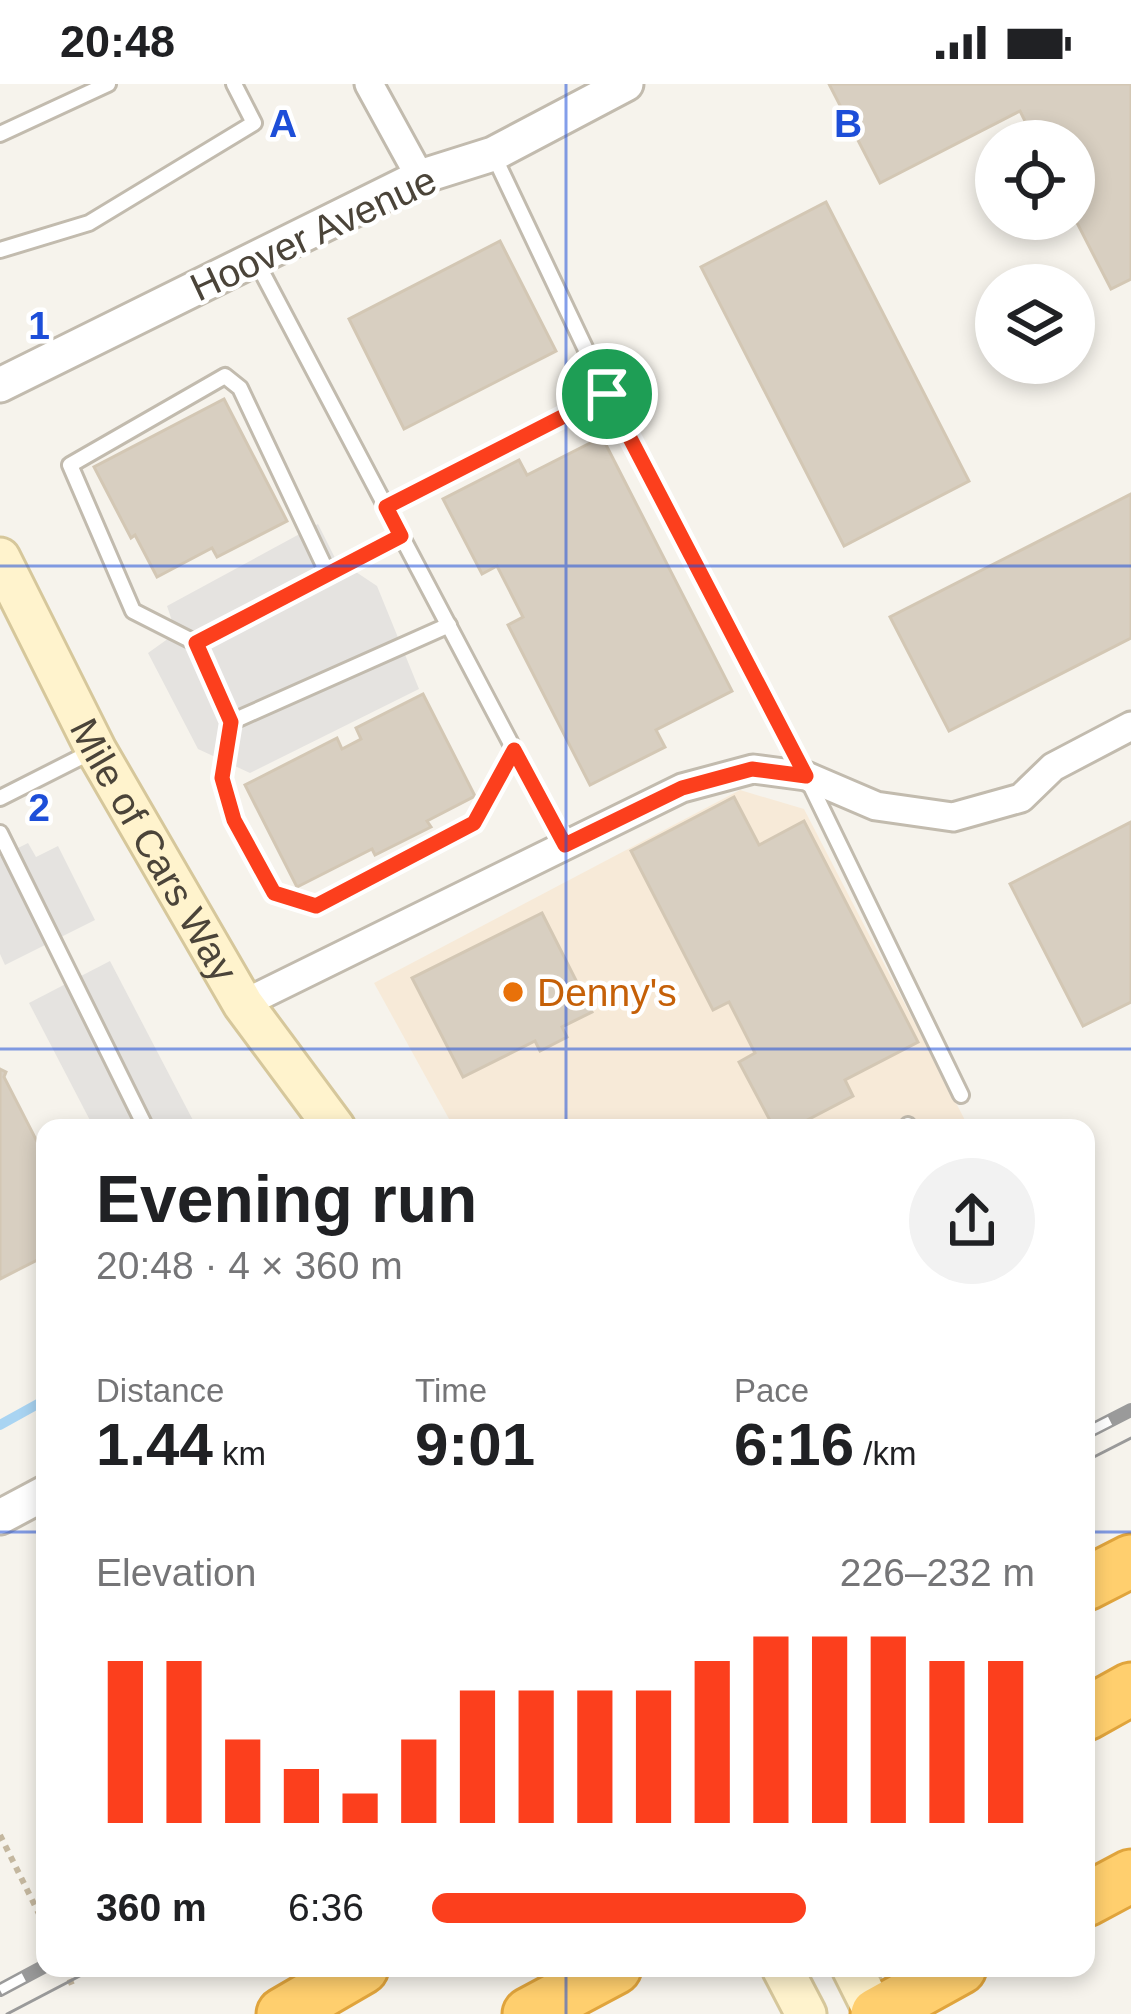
<!DOCTYPE html>
<html lang="en">
<head>
<meta charset="utf-8">
<style>
  body { margin:0; font-family:Arial,sans-serif; background:#f2f2f2; color:#202124; height:100vh; display:flex; flex-direction:column; font-size:45px; white-space:nowrap }
  * { box-sizing:border-box; margin:0 }
  p { font-size:39px; color:#757577 }
  .icon { flex:none; width:66px; height:66px; fill:none; stroke:currentColor; stroke-width:2; stroke-linecap:round; stroke-linejoin:round }
  .map { position:relative; flex:1; overflow:hidden }
  .panel { position:absolute; left:36px; top:1035px; width:1059px; height:858px; display:flex; flex-direction:column; background:#fff; border-radius:24px; box-shadow:0 6px 18px #0003 }
  .panel>* { flex:none }
  .controls { position:absolute; left:975px; top:36px; display:grid; gap:24px }
  .controls a { display:grid; place-items:center; width:120px; height:120px; border-radius:50%; background:#fff; box-shadow:0 6px 18px #0003; font-size:60px }
  .pin { position:absolute; display:grid; place-items:center; width:102px; height:102px; color:#fff; margin:-51px; border:6px solid #fff; border-radius:50%; box-shadow:0 3px 12px #0007 }
  .round { display:grid; place-items:center; flex:none; width:126px; height:126px; border-radius:63px; background:#f2f2f2 }
  .head { display:flex; align-items:center; justify-content:space-between; height:204px; padding:0 60px }
  h1 { font-size:66px; font-weight:600; line-height:90px }
  .metrics { display:grid; grid-template-columns:repeat(3,1fr); gap:18px; height:204px; padding:12px 60px }
  .metrics div { display:grid; align-content:center }
  .metrics b { font-size:60px; font-weight:600 }
  .metrics small { font-size:33px; font-weight:400 }
  .metrics p { font-size:33px }
  .chart { height:336px; padding:24px 60px }
  .chart p { display:flex; justify-content:space-between }
  .chart svg { width:100%; height:216px; margin-top:12px; stroke:#fc3f1d; stroke-width:6 }
  ul { padding:0 60px; list-style:none; font-size:39px }
  li { display:grid; grid-template-columns:192px 144px 1fr; align-items:center; height:90px }
  li i { height:30px; border-radius:15px; background:#fc3f1d }
  .status { display:flex; justify-content:space-between; align-items:center; height:84px; padding:0 60px; background:#fff; direction:ltr }
  .status svg { height:33px; fill:currentColor }
  .map>svg:first-child { display:block }
  .commercial { fill:#f7ead8 }
  .parking { fill:#e5e3e0 }
  .lines { fill:none; stroke-linecap:round; stroke-linejoin:round }
  .stream { stroke:#a9d4f2; stroke-width:10 }
  .building { fill:#d8cfc1; stroke:#d3c7b4; stroke-width:3 }
  .service-casing { stroke:#c2bbae; stroke-width:20 }
  .minor-casing { stroke:#c2bbae; stroke-width:33 }
  .tertiary-casing { stroke:#c2bbae; stroke-width:39 }
  .secondary-casing { stroke:#d6c79b; stroke-width:45 }
  .motorway-casing { stroke:#e0a43c; stroke-width:57 }
  .path { stroke:#c4b79f; stroke-width:6; stroke-dasharray:6 6; stroke-linecap:butt }
  .service { stroke:#fff; stroke-width:14 }
  .minor { stroke:#fff; stroke-width:27 }
  .tertiary { stroke:#fff; stroke-width:33 }
  .secondary { stroke:#fff3cd; stroke-width:39 }
  .motorway { stroke:#ffcf6e; stroke-width:51 }
  .tram { stroke:#9a9a9a; stroke-width:3 }
  .rail-casing { stroke:#9a9a9a; stroke-width:14 }
  .rail { stroke:#fff; stroke-width:9; stroke-dasharray:27; stroke-linecap:butt }
  .route-casing { stroke:#fff; stroke-width:24 }
  .route { stroke:#fc3f1d; stroke-width:15 }
  .grid { fill:none; stroke:#1d4ed8; stroke-width:3; stroke-opacity:0.55 }
  .food-dot { fill:#e8710a; stroke:#fff; stroke-width:4.5 }
  .labels { text-anchor:middle; stroke-width:9; stroke-linejoin:round; paint-order:stroke }
  .street-label { font-size:39px; fill:#4b4439; stroke:#fff }
  .food-label { font-size:39px; fill:#c56008; stroke:#fff; text-anchor:start }
  .grid-label { font-size:39px; text-anchor:middle; font-weight:bold; fill:#1d4ed8; stroke:#fff; stroke-width:9; stroke-linejoin:round; paint-order:stroke }
</style>
</head>
<body>
<div class="status"><b>20:48</b><svg viewBox="0 0 49 12"><path d="M0 12V9h3v3zM5 12V6h3v6zM10 12V3h3v9zM15 12V0h3v12zM26 1h20v11H26zM47 4h2v5h-2z"/></svg></div>
<div class="map">
<svg width="1131" height="1930" viewBox="0 0 1131 1930">
  <rect width="100%" height="100%" fill="#f6f3ec"/>
  <path class="commercial" d="M740,706L804,725L969,1044H454L374,899Z"/>
  <g class="parking">
    <path d="M318,440L335,474L377,502L419,605L250,689L198,665L148,569L176,549L167,522Z"/>
    <path d="M28,759L36,773L58,762L95,836L5,881L0,870V773Z"/>
    <path d="M110,877L197,1044H94L29,919Z"/>
  </g>
  <g class="lines">
    <path class="stream" d="M0,1341L45,1316"/>
  </g>
  <g class="building">
    <path d="M829,0H1131V195L1111,205L1074,133V57H1035L1020,27L880,99Z"/>
    <path d="M826,118L969,397L844,462L701,183Z"/>
    <path d="M500,157L556,267L404,345L349,235Z"/>
    <path d="M224,315L287,437L217,473L212,464L157,493L135,451L131,454L94,383Z"/>
    <path d="M602,353L732,607L656,646L665,663L590,701L508,541L523,533L497,482L482,490L443,415L519,376L527,391Z"/>
    <path d="M1131,410V554L949,647L890,533Z"/>
    <path d="M423,610L475,712L427,737L431,743L375,771L372,765L297,803L245,701L337,654L342,665L361,655L356,644Z"/>
    <path d="M734,713L759,761L804,737L918,958L845,996L853,1012L792,1044H774L739,978L755,969L729,918L713,926L631,767Z"/>
    <path d="M1131,738V918L1083,942L1010,800Z"/>
    <path d="M542,829L592,928L562,943L567,953L540,967L535,957L463,993L412,894Z"/>
    <path d="M0,985L6,988L4,993L45,1073V1172L0,1195Z"/>
  </g>
  <g class="lines">
    <g class="service-casing">
      <g id="service">
        <path d="M0,50L108,0"/>
        <path d="M0,166L89,139L254,39L234,0"/>
        <path d="M255,175L565,762"/>
        <path d="M607,310L806,692L961,1011"/>
        <path d="M386,423L607,310L494,72"/>
        <path d="M401,451L196,559L231,638L449,541"/>
        <path d="M196,559L133,527L70,381L225,292L240,304L328,490"/>
        <path d="M231,638L222,694L234,736L275,809L316,822L474,739L514,666"/>
        <path d="M0,714L91,668"/>
        <path d="M0,749L146,1044"/>
        <path d="M908,1041L910,1044"/>
      </g>
    </g>
    <g class="minor-casing">
      <g id="minor">
        <path d="M369,0L420,93"/>
        <path d="M243,920L682,704L753,685L806,692L876,722L953,733L1021,714L1053,683L1131,642"/>
      </g>
    </g>
    <g class="tertiary-casing">
      <g id="tertiary">
        <path d="M0,301L420,93L493,70L626,0"/>
        <path d="M0,1433L45,1409"/>
      </g>
    </g>
    <g class="secondary-casing">
      <g id="secondary">
        <path id="s1" d="M0,474L96,666L243,920L335,1044"/>
        <path d="M782,1884L806,1930"/>
        <path d="M852,1884L875,1930"/>
      </g>
    </g>
    <g class="motorway-casing">
      <g id="motorway">
        <path d="M1086,1500L1131,1477"/>
        <path d="M1086,1630L1131,1605"/>
        <path d="M1086,1816L1131,1792"/>
        <path d="M283,1930L362,1884"/>
        <path d="M529,1930L615,1884"/>
        <path d="M877,1930L960,1884"/>
      </g>
    </g>
    <g class="path">
      <path d="M0,1751L45,1842"/>
      <path d="M65,1884L74,1906"/>
    </g>
    <use href="#service" class="service"/>
    <use href="#minor" class="minor"/>
    <use href="#tertiary" class="tertiary"/>
    <use href="#secondary" class="secondary"/>
    <use href="#motorway" class="motorway"/>
    <g class="tram">
      <path d="M1086,1377L1131,1354"/>
      <path d="M7,1930L95,1884"/>
    </g>
    <g class="rail-casing">
      <g id="rail">
        <path d="M1086,1349L1131,1326"/>
        <path d="M0,1906L45,1882"/>
      </g>
    </g>
    <use href="#rail" class="rail"/>
  </g>
  <g class="lines">
    <g class="route-casing">
      <path id="route" d="M607,310L806,692L752,685L682,704L565,761L514,666L474,739L316,822L274,809L234,736L222,694L231,638L196,559L401,452L386,423Z"/>
    </g>
    <use href="#route" class="route"/>
  </g>
  <path class="grid" d="M566,0V1044M0,482H1131M0,965H1131M0,1448H45M1086,1448H1131M566,1884V1930"/>
  <circle class="food-dot" cx="513" cy="908" r="12"/>
  <g class="labels">
    <g class="street-label">
      <text transform="translate(313 149) rotate(-25)" y="14">Hoover Avenue</text>
      <text dy="14" stroke="none"><textPath href="#s1" startOffset="330">Mile of Cars Way</textPath></text>
    </g>
    <g class="food-label">
      <text x="537" y="922">Denny's</text>
    </g>
  </g>
  <g class="grid-label">
    <text x="283" y="53">A</text>
    <text x="848" y="53">B</text>
    <text x="39" y="255">1</text>
    <text x="39" y="737">2</text>
  </g>
</svg>
<div class="controls">
<a><svg class="icon" aria-label="locate" viewBox="0 0 24 24"><circle cx="12" cy="12" r="6"/><path d="M12 2v4M12 18v4M2 12h4M18 12h4"/></svg></a>
<a><svg class="icon" aria-label="layers" viewBox="0 0 24 24"><path d="M12 4l9 5-9 5-9-5zM3 14l9 5 9-5"/></svg></a>
</div>
<div class="pin" style="left:607px;top:310px;background:#1e9e55"><svg class="icon" aria-label="arrive" viewBox="0 0 24 24"><path d="M6 21V4h12l-3 4 3 4H6"/></svg></div>
<section class="panel">
<div class="head"><div><h1>Evening run</h1><p>20:48 · 4 × 360 m</p></div><a class="round"><svg class="icon" aria-label="share" viewBox="0 0 24 24"><path d="M12 15V3M7 8l5-5 5 5M5 13v7h14v-7"/></svg></a></div>
<div class="metrics">
<div><p>Distance</p><b>1.44<small> km</small></b></div>
<div><p>Time</p><b>9:01</b></div>
<div><p>Pace</p><b>6:16<small> /km</small></b></div>
</div>
<div class="chart"><p><span>Elevation</span>226–232 m</p>
<svg viewBox="0 0 160 44" preserveAspectRatio="none"><path d="M5 44V11M15 44V11M25 44V27M35 44V33M45 44V38M55 44V27M65 44V17M75 44V17M85 44V17M95 44V17M105 44V11M115 44V6M125 44V6M135 44V6M145 44V11M155 44V11"/></svg>
</div>
<ul>
<li><b>360 m</b>6:36<i style="width:62%"></i></li>
</ul>
</section>
</div>
</body>
</html>
